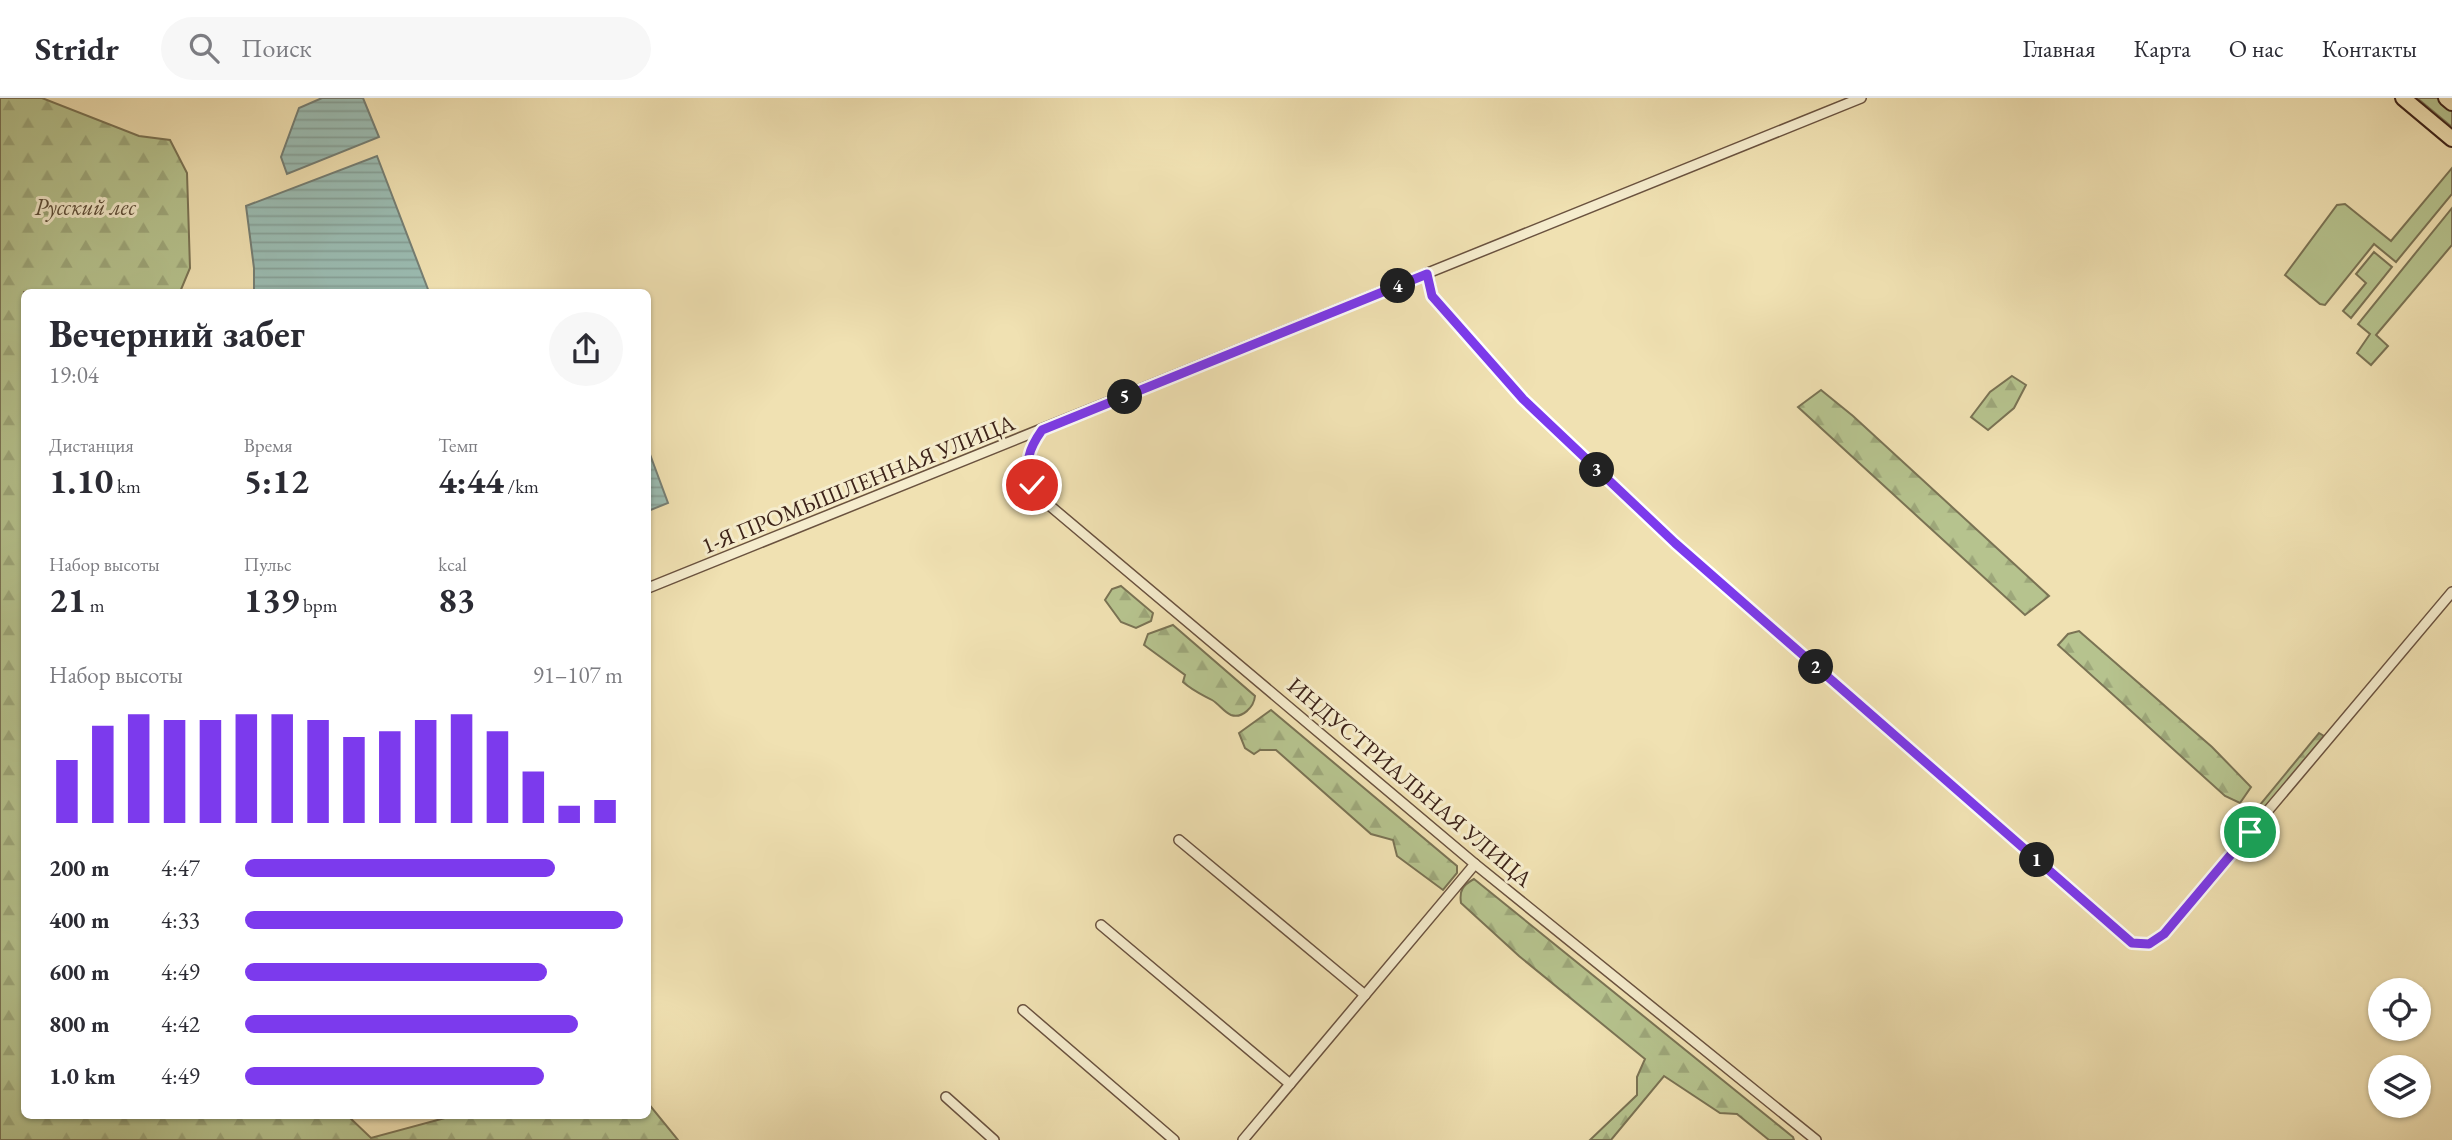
<!DOCTYPE html>
<html lang="ru">
<head>
<meta charset="utf-8">
<style>
  body { margin:0; font-family:"EB Garamond",serif; background:#f7f7f7; color:#2b2b33; height:100vh; display:flex; flex-direction:column; font-size:26px; white-space:nowrap }
  * { box-sizing:border-box; margin:0 }
  p { font-size:23px; color:#7c7c81 }
  .icon { flex:none; width:38px; height:38px; fill:none; stroke:currentColor; stroke-width:2; stroke-linecap:round; stroke-linejoin:round }
  .map { position:relative; flex:1; overflow:hidden }
  .drawer { position:absolute; left:21px; top:191px; width:630px; height:830px; display:flex; flex-direction:column; background:#fff; border-radius:10px; box-shadow:0 2px 5px #0004 }
  .drawer>* { flex:none }
  .controls { position:absolute; left:2368px; top:880px; display:grid; gap:14px }
  .controls a { display:grid; place-items:center; width:63px; height:63px; border-radius:50%; background:#fff; box-shadow:0 2px 5px #0004; font-size:35px }
  .pin { position:absolute; display:grid; place-items:center; width:60px; height:60px; color:#fff; margin:-30px; border:4px solid #fff; border-radius:50%; box-shadow:0 2px 7px #0007 }
  .km { position:absolute; width:35px; height:35px; margin:-18px; border-radius:50%; background:#222; color:#fff; font-size:19px; line-height:35px; text-align:center }
  .round { display:grid; place-items:center; flex:none; width:74px; height:74px; border-radius:37px; background:#f7f7f7 }
  .headline { display:flex; align-items:center; justify-content:space-between; height:119px; padding:0 28px }
  h1 { font-size:38px; font-weight:700; line-height:52px }
  .metrics { display:grid; grid-template-columns:repeat(3,1fr); gap:10px; height:119px; padding:7px 28px }
  .metrics div { display:grid; align-content:center }
  .metrics b { font-size:35px; font-weight:700 }
  .metrics small { font-size:19px; font-weight:400 }
  .metrics p { font-size:19px }
  .chart { height:196px; padding:14px 28px }
  .chart p { display:flex; justify-content:space-between }
  .chart svg { width:100%; height:126px; margin-top:7px; stroke:#7c3aed; stroke-width:6 }
  ul { padding:0 28px; list-style:none; font-size:23px }
  li { display:grid; grid-template-columns:112px 84px 1fr; align-items:center; height:52px }
  li i { height:18px; border-radius:9px; background:#7c3aed }
  header { display:flex; align-items:center; gap:42px; box-sizing:border-box; height:98px; padding:0 35px; background:#fff; border-bottom:2px solid #e1e1e2 }
  header strong { font-size:33px }
  nav { display:flex; gap:38px; margin-inline-start:auto; font-size:24px }
  .search { width:490px; height:63px; background:#f7f7f7; display:flex; align-items:center; gap:18px; box-sizing:border-box; padding:0 24px; border-radius:38px; color:#7c7c81; font-size:26px }
  .map>svg:first-child { display:block }
  .green { fill:#b6c38e; stroke:#7a7354; stroke-width:2 }
  .forest { fill:url(#forest-firs); stroke:#7a7354; stroke-width:2 }
  .water { fill:url(#water-rules); stroke:#757f75; stroke-width:2 }
  .lines { fill:none; stroke-linecap:round; stroke-linejoin:round }
  .minor-casing { stroke:#6a523f; stroke-width:12 }
  .primary-casing { stroke:#3d2319; stroke-width:18 }
  .minor { stroke:#f5eccd; stroke-width:9 }
  .primary { stroke:#f0e1b2; stroke-width:14 }
  .route-casing { stroke:#fff; stroke-width:14 }
  .route { stroke:#7c3aed; stroke-width:9 }
  .labels { text-anchor:middle; stroke-width:6; stroke-linejoin:round; paint-order:stroke }
  .park-label { font-size:23px; font-style:italic; fill:#5b4b36; stroke:#f5eccd }
  .street-label { font-size:23px; fill:#3d2319; stroke:#f5eccd }
</style>
</head>
<body>
<header>
<strong>Stridr</strong>
<div class="search"><svg class="icon" aria-label="search" viewBox="0 0 24 24"><circle cx="10" cy="10" r="6"/><path d="M15 15l6 6"/></svg>Поиск</div>
<nav><a>Главная</a><a>Карта</a><a>О нас</a><a>Контакты</a></nav>
</header>
<div class="map">
<svg width="2452" height="1042" viewBox="0 0 2452 1042">
  <defs>
    <pattern id="forest-firs" width="22" height="20" patternUnits="userSpaceOnUse" patternTransform="scale(1.75)"><rect width="22" height="20" fill="#b6c38e"/><path d="M5 1l3.5 6h-7zM16 11l3.5 6h-7z" fill="#9da77a"/></pattern>
    <pattern id="water-rules" width="6" height="5" patternUnits="userSpaceOnUse" patternTransform="scale(1.75)"><rect width="6" height="5" fill="#9bbcb2"/><path d="M0 2.5h6" fill="none" stroke="#86a198"/></pattern>
  </defs>
  <rect width="100%" height="100%" fill="#f0e1b2"/>
  <filter id="stains"><feTurbulence type="fractalNoise" baseFrequency=".00286" numOctaves="4"/><feColorMatrix values="0 0 0 0 .2 0 0 0 0 .09 0 0 0 0 .02 0 0 0 .5 -.17"/></filter>
  <radialGradient id="worn" r=".72"><stop offset=".6" stop-color="#630" stop-opacity="0"/><stop offset="1" stop-color="#630" stop-opacity=".3"/></radialGradient>
  <g class="green">
    <path d="M2417,0H2439L2452,11V29Z"/>
    <path d="M2452,70V96L2396,164L2374,146L2325,207L2320,206L2285,177L2337,107L2345,106L2391,143Z"/>
    <path d="M2452,110V147L2376,237L2388,248L2371,267L2357,255L2370,236L2358,226Z"/>
    <path d="M2374,154L2392,169L2351,220L2343,213L2366,185L2356,176Z"/>
  </g>
  <g class="forest">
    <path d="M0,0H42L139,38L170,42L187,75L190,170L180,194H24V1017H347L371,1040L456,1017H648V1005L678,1042H0Z"/>
    <path d="M2012,278L2026,287L2014,310L1988,332L1971,319L1990,294Z"/>
    <path d="M1821,292L1853,318L2049,498L2025,517L1798,309Z"/>
    <path d="M1121,488L1153,515L1151,523L1136,530L1121,524L1105,502L1112,491Z"/>
    <path d="M1173,527L1255,598C1254,609 1242,621 1231,617C1224,614 1219,606 1212,602C1201,596 1193,593 1183,584L1185,577L1144,547L1148,536Z"/>
    <path d="M2079,533L2212,649L2251,689L2240,705L2225,698L2058,547L2068,536Z"/>
    <path d="M1271,612L1457,768V775L1443,792L1397,758L1393,742L1371,736L1276,652H1260L1254,656L1245,650L1239,635Z"/>
    <path d="M2319,635L2324,638L2253,726L2247,727L2250,719Z"/>
    <path d="M1474,781L1793,1039L1794,1042H1769L1737,1016L1720,1015L1664,978L1611,1042H1590L1637,997V979L1645,961L1519,858L1461,805C1459,792 1463,787 1474,781Z"/>
  </g>
  <g class="water">
    <path d="M322,0H363L379,39L287,76L281,59L299,10Z"/>
    <path d="M377,58L429,194H254V170L246,108Z"/>
    <path d="M648,351L668,405L648,413Z"/>
  </g>
  <g class="lines">
    <g class="minor-casing">
      <g id="minor">
        <path d="M1428,176L1432,198L1523,301L1675,445L2132,845L2149,846L2164,836L2452,494"/>
        <path d="M1041,334C1020,365 1026,379 1049,407L1475,766L1816,1042"/>
        <path d="M648,490L1861,0"/>
        <path d="M1179,742L1365,897"/>
        <path d="M1101,827L1290,986"/>
        <path d="M1023,912L1174,1042"/>
        <path d="M946,999L994,1042"/>
        <path d="M1243,1042L1475,766"/>
      </g>
    </g>
    <g class="primary-casing">
      <g id="primary">
        <path d="M2403,0L2452,41"/>
        <path d="M2446,0L2452,5"/>
      </g>
    </g>
    <use href="#minor" class="minor"/>
    <use href="#primary" class="primary"/>
  </g>
  <g class="lines">
    <g class="route-casing">
      <path id="route" d="M1032,387C1025,363 1028,352 1042,332L1427,176L1432,198L1523,301L1675,445L2132,845L2149,846L2164,836L2250,734"/>
    </g>
    <use href="#route" class="route"/>
  </g>
  <g class="labels">
    <g class="park-label">
      <text x="85" y="117">Русский лес</text>
    </g>
    <g class="street-label">
      <text transform="translate(858 386) rotate(-22)" y="8">1-Я ПРОМЫШЛЕННАЯ УЛИЦА</text>
      <text transform="translate(1410 684) rotate(40)" y="8">ИНДУСТРИАЛЬНАЯ УЛИЦА</text>
    </g>
  </g>
  <rect width="100%" height="100%" filter="url(#stains)"/>
  <rect width="100%" height="100%" fill="url(#worn)"/>
</svg>
<div class="controls">
<a><svg class="icon" aria-label="locate" viewBox="0 0 24 24"><circle cx="12" cy="12" r="6"/><path d="M12 2v4M12 18v4M2 12h4M18 12h4"/></svg></a>
<a><svg class="icon" aria-label="layers" viewBox="0 0 24 24"><path d="M12 4l9 5-9 5-9-5zM3 14l9 5 9-5"/></svg></a>
</div>
<div class="pin" style="left:2250px;top:734px;background:#1e9e55"><svg class="icon" aria-label="arrive" viewBox="0 0 24 24"><path d="M6 21V4h12l-3 4 3 4H6"/></svg></div>
<div class="pin" style="left:1032px;top:387px;background:#d93025"><svg class="icon" aria-label="check" viewBox="0 0 24 24"><path d="M5 12l5 5 9-10"/></svg></div>
<b class="km" style="left:2037px;top:762px">1</b>
<b class="km" style="left:1816px;top:569px">2</b>
<b class="km" style="left:1597px;top:372px">3</b>
<b class="km" style="left:1398px;top:188px">4</b>
<b class="km" style="left:1125px;top:299px">5</b>
<section class="drawer">
<div class="headline"><div><h1>Вечерний забег</h1><p>19:04</p></div><a class="round"><svg class="icon" aria-label="share" viewBox="0 0 24 24"><path d="M12 15V3M7 8l5-5 5 5M5 13v7h14v-7"/></svg></a></div>
<div class="metrics">
<div><p>Дистанция</p><b>1.10<small> km</small></b></div>
<div><p>Время</p><b>5:12</b></div>
<div><p>Темп</p><b>4:44<small> /km</small></b></div>
</div>
<div class="metrics">
<div><p>Набор высоты</p><b>21<small> m</small></b></div>
<div><p>Пульс</p><b>139<small> bpm</small></b></div>
<div><p>kcal</p><b>83</b></div>
</div>
<div class="chart"><p><span>Набор высоты</span>91–107 m</p>
<svg viewBox="0 0 160 44" preserveAspectRatio="none"><path d="M5 44V22M15 44V10M25 44V6M35 44V8M45 44V8M55 44V6M65 44V6M75 44V8M85 44V14M95 44V12M105 44V8M115 44V6M125 44V12M135 44V26M145 44V38M155 44V36"/></svg>
</div>
<ul>
<li><b>200 m</b>4:47<i style="width:82%"></i></li>
<li><b>400 m</b>4:33<i style="width:100%"></i></li>
<li><b>600 m</b>4:49<i style="width:80%"></i></li>
<li><b>800 m</b>4:42<i style="width:88%"></i></li>
<li><b>1.0 km</b>4:49<i style="width:79%"></i></li>
</ul>
</section>
</div>
</body>
</html>
